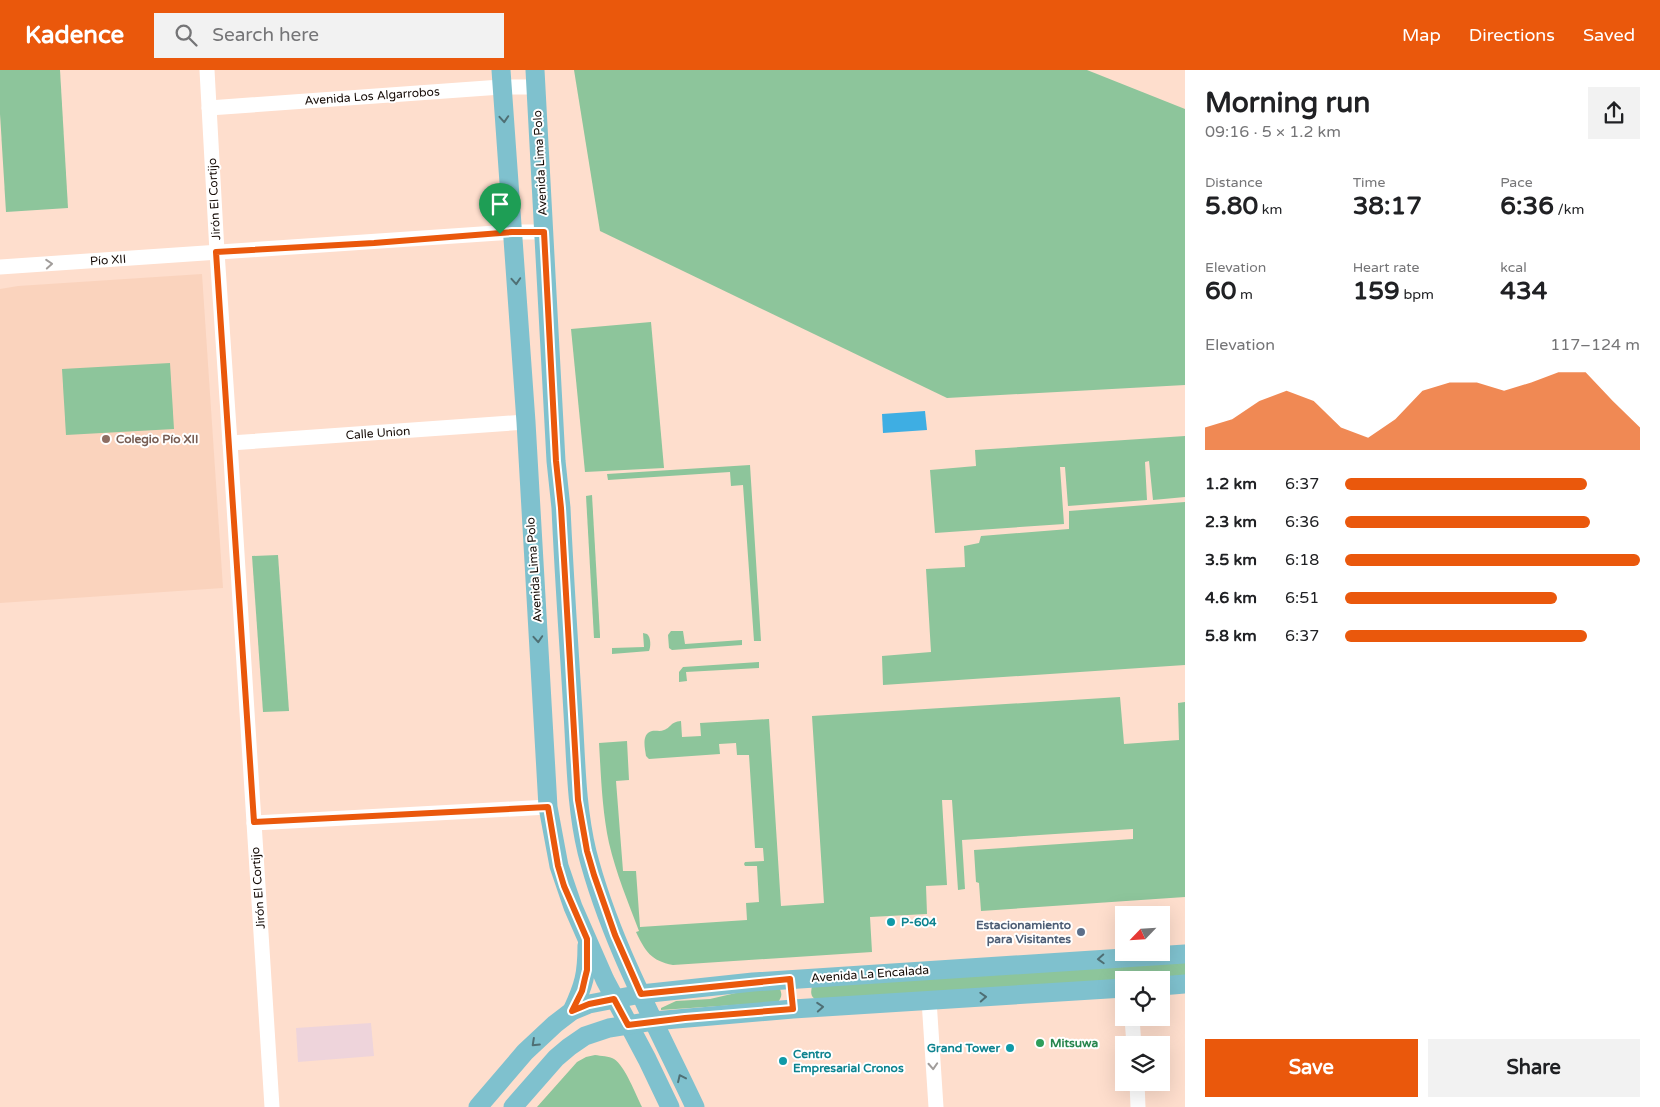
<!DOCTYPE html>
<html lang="en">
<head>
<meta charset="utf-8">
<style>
  body { margin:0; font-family:"Varela Round",sans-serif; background:#f2f2f2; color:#202124; height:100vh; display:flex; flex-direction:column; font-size:19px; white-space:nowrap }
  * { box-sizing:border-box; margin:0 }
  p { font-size:16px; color:#757577 }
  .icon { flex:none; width:28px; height:28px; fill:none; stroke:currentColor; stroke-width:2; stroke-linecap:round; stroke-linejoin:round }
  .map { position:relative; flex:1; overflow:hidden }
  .details { display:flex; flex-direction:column; background:#fff; width:475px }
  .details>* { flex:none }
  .needle { width:32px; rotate:245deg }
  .controls { position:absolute; left:1115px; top:836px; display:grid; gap:10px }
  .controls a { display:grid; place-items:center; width:55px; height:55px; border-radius:0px; background:#fff; box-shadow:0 5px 20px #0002; font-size:25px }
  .pin { position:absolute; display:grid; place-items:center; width:42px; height:42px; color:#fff; margin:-51px -21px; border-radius:50% 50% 50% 0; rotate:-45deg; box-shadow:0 0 5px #0007 }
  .pin .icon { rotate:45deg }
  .round { display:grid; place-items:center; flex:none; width:52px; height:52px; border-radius:0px; background:#f2f2f2 }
  .headline { display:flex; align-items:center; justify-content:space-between; height:85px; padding:0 20px }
  h1 { font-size:28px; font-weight:800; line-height:38px }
  .metrics { display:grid; grid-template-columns:repeat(3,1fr); gap:8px; height:85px; padding:5px 20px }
  .metrics div { display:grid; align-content:center }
  .metrics b { font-size:25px; font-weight:800 }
  .metrics small { font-size:14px; font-weight:400 }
  .metrics p { font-size:14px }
  .chart { height:140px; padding:10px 20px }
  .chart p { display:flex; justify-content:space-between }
  .chart svg { width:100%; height:90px; margin-top:5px; fill:#ea580c; opacity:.7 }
  .primary-button { display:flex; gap:10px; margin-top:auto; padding:10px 20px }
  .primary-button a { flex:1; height:58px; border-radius:0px; background:#ea580c; color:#fff; font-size:20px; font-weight:800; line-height:58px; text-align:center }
  .primary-button a+a { background:#f2f2f2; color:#202124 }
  ul { padding:0 20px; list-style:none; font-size:16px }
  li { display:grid; grid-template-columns:80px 60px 1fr; align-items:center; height:38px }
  li i { height:12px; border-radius:6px; background:#ea580c }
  header { display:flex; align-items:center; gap:30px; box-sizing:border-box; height:70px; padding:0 25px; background:#ea580c; color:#fff }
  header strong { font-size:24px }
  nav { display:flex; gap:28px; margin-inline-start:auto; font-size:18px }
  .search { width:350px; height:45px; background:#f2f2f2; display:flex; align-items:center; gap:12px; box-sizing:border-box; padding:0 18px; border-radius:0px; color:#757577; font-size:19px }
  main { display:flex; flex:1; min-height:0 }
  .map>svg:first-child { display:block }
  .industrial { fill:#eed4db }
  .built { fill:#fad3bd }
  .green { fill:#8dc59b }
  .water { fill:#3eaee3 }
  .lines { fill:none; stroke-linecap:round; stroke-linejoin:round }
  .minor { stroke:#fff; stroke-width:15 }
  .major { stroke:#7fc1ce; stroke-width:19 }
  .oneway { stroke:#4f6f74 }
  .oneway2 { stroke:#a19d9b }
  .route-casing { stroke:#fff; stroke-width:10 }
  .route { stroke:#ea580c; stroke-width:6 }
  .education-dot { fill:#8d6e63; stroke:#fff; stroke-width:2 }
  .culture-dot { fill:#0f9aa8; stroke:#fff; stroke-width:2 }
  .service-dot { fill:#5c6f8a; stroke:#fff; stroke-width:2 }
  .leisure-dot { fill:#2e9e5b; stroke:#fff; stroke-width:2 }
  .labels { text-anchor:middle; stroke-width:4; stroke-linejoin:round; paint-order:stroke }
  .street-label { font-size:12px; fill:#140a05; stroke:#fff }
  .education-label { font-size:12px; font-weight:bold; fill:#785e54; stroke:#fff; text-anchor:start }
  .culture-label { font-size:12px; font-weight:bold; fill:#0d838f; stroke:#fff; text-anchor:start }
  .service-label { font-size:12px; font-weight:bold; fill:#4e5e75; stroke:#fff; text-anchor:end }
  .leisure-label { font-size:12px; font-weight:bold; fill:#27864d; stroke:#fff; text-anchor:start }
</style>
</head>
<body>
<header>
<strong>Kadence</strong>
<div class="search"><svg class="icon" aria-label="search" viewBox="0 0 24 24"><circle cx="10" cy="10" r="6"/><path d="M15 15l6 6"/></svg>Search here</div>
<nav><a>Map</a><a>Directions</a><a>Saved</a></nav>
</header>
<main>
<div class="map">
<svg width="1185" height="1037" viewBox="0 0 1185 1037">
  <rect width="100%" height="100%" fill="#fedecd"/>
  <path class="industrial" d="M371,953L374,986L298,992L296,958Z"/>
  <path class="built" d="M202,204L223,518L0,533V219L18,216Z"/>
  <g class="green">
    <path d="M0,0H60L68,138L6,142L0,44Z"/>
    <path d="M574,0H1087L1185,39V315L947,328L600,161Z"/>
    <path d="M651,252L664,398L585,402L571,259Z"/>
    <path d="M170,293L174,359L66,365L62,299Z"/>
    <path d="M1185,366V427L1153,430L1149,391L1145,392L1147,430L1068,436L1065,397H1060L1064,454L935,463L930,400L976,396L975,380Z"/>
    <path d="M750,395L761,571H754L743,415L731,416L730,402L608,410L607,404Z"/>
    <path d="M592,425L600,565V568H594L586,426Z"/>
    <path d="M1185,432V595L883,615L882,586L931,582L926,499L965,497L964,476L979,473L981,466L1069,459V441Z"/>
    <path d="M278,485L289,641L263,642L252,486Z"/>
    <path d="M671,561H683L685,574L742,570V575L672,580L669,578L668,565Z"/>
    <path d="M643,563L647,564C651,567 651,577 649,581L612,584V578L644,577Z"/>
    <path d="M759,592V598L686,602L687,611L679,612V602L683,597Z"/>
    <path d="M1120,627L1124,674L1179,670L1178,633L1185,632V827L981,841L979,813L976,812L974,780L1133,769V759L962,770L965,819L958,820L952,730H942L947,815L926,816L927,844L870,847L872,882L673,895C651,891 645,881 636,862L639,861C628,832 616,803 609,773C602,740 601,706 599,673L627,671L629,710L616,711L623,801H636L640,857L747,850L746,833L759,832L757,796H745L744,794L745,792L764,791L763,778H755L749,685H737L736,673L719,674L720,684L649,689L646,686C645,678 641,664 652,661C656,660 660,662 664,660C672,657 670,652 681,651L682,667L701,666L700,653L769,649L781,836L824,833L812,646Z"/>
    <path d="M1185,891V906L815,929C810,926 811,921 812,916Z"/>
    <path d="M753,919H780C782,924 782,927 778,932L661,940V938L676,931L710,929Z"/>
    <path d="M595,985C601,986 609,986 614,989C625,996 636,1025 642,1037H537L577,992L586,987Z"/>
  </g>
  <path class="water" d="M925,341L927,360L883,363L882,344Z"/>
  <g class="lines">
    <g class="minor">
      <path d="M207,0L217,182L230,373L272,1037"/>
      <path d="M209,38L501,17H536"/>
      <path d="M0,197L512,162H544"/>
      <path d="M230,373L526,352"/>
      <path d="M254,753L548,737"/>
      <path d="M929,930L936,1037"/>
      <path d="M1132,948L1134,975"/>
      <path d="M1137,1012L1138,1037"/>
    </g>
    <g class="major">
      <path d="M501,0L526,352L548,737L559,796L573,837L605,910L647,989L670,1037"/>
      <path d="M535,0L556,391L561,438C564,506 569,575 573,643C576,690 576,736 587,782C610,872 656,954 695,1037"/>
      <path d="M1161,916L1185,914"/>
      <path d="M572,941C584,915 587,904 587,875"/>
      <path d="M478,1037L525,982L555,954L572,941L589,934L641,924L753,912L1185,884"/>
      <path d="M513,1037L556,988L569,977L585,966L609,958L653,951L793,939L1124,918"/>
    </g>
  </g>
  <defs><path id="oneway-chevron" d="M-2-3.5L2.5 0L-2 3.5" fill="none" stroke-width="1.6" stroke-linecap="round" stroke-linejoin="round" transform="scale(1.25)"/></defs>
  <g class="oneway">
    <use href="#oneway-chevron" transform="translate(504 49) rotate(86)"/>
    <use href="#oneway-chevron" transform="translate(516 211) rotate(86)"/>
    <use href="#oneway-chevron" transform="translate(538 569) rotate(86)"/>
    <use href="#oneway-chevron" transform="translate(1101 889) rotate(177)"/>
    <use href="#oneway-chevron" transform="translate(983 927) rotate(-3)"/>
    <use href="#oneway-chevron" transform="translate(820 937) rotate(-4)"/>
    <use href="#oneway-chevron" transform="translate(535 973) rotate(137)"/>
    <use href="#oneway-chevron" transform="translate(681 1008) rotate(-115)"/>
  </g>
  <g class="oneway2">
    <use href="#oneway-chevron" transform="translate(49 194) rotate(-4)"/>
    <use href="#oneway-chevron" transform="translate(933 996) rotate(87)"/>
  </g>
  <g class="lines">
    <g class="route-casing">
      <path id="route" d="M512,162H544L556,391L561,438L578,730L587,781L594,805L615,865L641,924L790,909L793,939L685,948L628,955L614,929L589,934L572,941L582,921L585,908L587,900V869L564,816L558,796L548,737L254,752L216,182L374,173Z"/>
    </g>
    <use href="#route" class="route"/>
  </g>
  <circle class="education-dot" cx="106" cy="369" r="5"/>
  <g class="culture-dot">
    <circle cx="891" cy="852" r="5"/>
    <circle cx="1010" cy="978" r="5"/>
    <circle cx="783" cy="991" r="5"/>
  </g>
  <circle class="service-dot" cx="1081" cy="862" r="5"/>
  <circle class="leisure-dot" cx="1040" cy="973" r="5"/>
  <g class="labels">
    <g class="street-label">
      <text transform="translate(372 26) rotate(-4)" y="4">Avenida Los Algarrobos</text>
      <text transform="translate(540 93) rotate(-93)" y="4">Avenida Lima Polo</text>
      <text transform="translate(214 129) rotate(-93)" y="4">Jirón El Cortijo</text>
      <text transform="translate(108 190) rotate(-4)" y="4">Pío XII</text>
      <text transform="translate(378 363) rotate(-4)" y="4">Calle Union</text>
      <text transform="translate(534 500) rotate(-94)" y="4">Avenida Lima Polo</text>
      <text transform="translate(258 818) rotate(-94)" y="4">Jirón El Cortijo</text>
      <text transform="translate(870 904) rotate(-4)" y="4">Avenida La Encalada</text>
    </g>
    <g class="education-label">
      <text x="116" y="373">Colegio Pío XII</text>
    </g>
    <g class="culture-label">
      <text x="901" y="856">P-604</text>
      <text x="1000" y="982" text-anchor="end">Grand Tower</text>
      <text x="793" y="988">Centro<tspan x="793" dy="14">Empresarial Cronos</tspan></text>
    </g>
    <g class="service-label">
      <text x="1071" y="859">Estacionamiento<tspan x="1071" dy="14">para Visitantes</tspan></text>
    </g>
    <g class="leisure-label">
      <text x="1050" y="977">Mitsuwa</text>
    </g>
  </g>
</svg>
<div class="controls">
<a><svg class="needle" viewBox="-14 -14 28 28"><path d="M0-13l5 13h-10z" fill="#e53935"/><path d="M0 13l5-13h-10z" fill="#757577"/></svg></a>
<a><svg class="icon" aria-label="locate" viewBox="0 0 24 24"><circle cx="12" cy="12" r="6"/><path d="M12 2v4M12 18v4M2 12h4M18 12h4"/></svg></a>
<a><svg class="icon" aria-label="layers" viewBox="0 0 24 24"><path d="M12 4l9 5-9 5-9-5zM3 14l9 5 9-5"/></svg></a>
</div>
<div class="pin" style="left:500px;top:164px;background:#1e9e55"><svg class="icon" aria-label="arrive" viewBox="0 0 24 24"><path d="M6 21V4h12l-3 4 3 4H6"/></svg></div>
</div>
<section class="details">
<div class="headline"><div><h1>Morning run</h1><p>09:16 · 5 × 1.2 km</p></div><a class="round"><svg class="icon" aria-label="share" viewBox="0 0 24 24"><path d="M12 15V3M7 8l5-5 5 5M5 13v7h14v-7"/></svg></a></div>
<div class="metrics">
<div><p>Distance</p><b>5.80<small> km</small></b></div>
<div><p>Time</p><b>38:17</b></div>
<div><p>Pace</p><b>6:36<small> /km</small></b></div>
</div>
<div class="metrics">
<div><p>Elevation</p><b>60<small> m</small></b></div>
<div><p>Heart rate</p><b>159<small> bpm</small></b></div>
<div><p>kcal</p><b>434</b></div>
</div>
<div class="chart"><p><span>Elevation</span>117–124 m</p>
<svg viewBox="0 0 160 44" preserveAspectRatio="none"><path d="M0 44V33L10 29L20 20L30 15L40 20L50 33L60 38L70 29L80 15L90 11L100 11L110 15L120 11L130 6L140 6L150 20L160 33V44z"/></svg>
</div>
<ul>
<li><b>1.2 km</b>6:37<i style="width:82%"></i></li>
<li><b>2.3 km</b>6:36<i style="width:83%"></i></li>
<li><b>3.5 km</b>6:18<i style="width:100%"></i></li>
<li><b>4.6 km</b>6:51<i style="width:72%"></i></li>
<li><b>5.8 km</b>6:37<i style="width:82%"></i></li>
</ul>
<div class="primary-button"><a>Save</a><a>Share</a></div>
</section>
</main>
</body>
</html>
